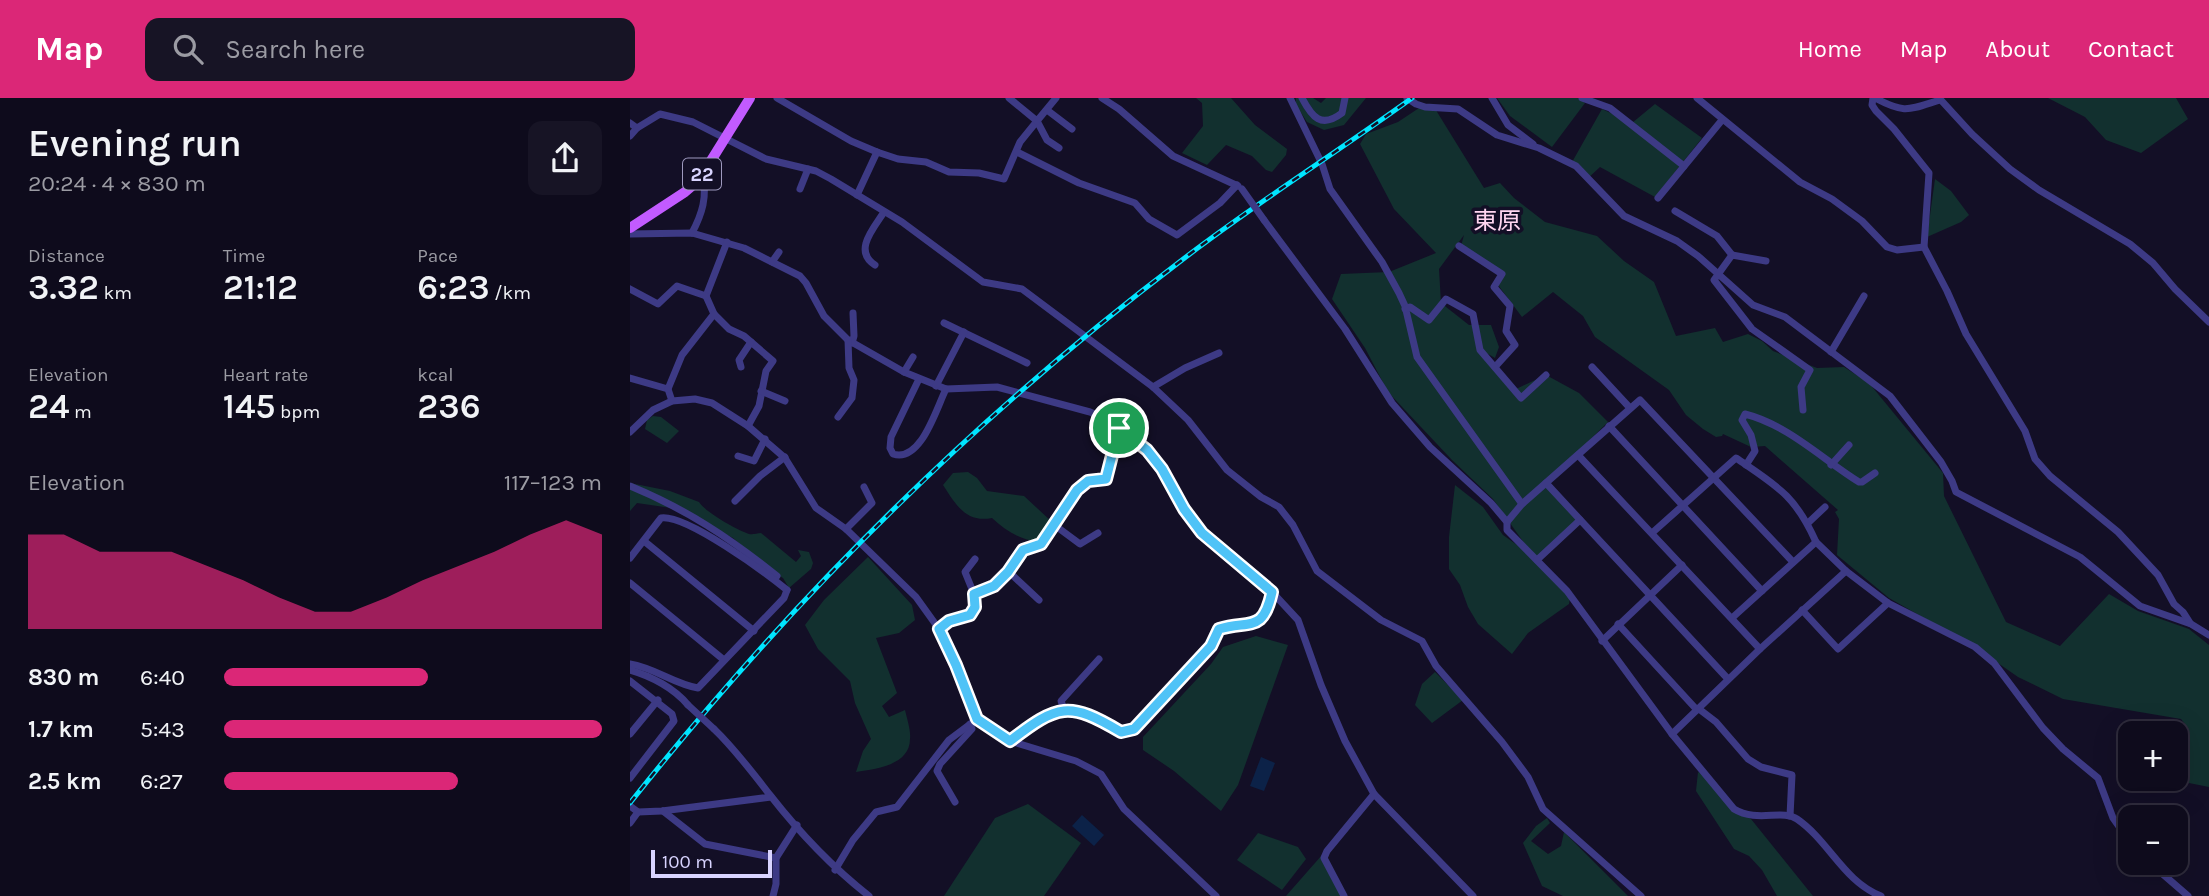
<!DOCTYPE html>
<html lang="en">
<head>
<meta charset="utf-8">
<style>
  body { margin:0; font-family:Karla,"Noto Sans JP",sans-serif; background:#171425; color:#f1f3f6; height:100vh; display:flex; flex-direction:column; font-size:26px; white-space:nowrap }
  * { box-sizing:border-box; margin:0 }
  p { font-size:23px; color:#9b9ba3 }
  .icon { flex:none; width:38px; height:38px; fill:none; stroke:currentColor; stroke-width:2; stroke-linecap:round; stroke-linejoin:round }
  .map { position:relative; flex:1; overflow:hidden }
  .drawer { display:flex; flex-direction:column; background:#0e0b1c; width:630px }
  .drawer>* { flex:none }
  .tools { position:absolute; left:1488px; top:623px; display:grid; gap:14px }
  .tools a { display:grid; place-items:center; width:70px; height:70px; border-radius:14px; background:#0e0b1c; box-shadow:0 7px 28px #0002,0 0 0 2px #2e2b3b; font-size:35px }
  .scale { position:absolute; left:21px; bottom:18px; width:121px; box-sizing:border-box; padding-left:7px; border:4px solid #d9d4ff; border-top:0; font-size:19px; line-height:24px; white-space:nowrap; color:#d9d4ff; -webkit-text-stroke:5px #130f26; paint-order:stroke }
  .pin { position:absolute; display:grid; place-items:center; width:60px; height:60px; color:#fff; margin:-30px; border:4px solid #fff; border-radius:50%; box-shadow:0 2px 7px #0007 }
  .round { display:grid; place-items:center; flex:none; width:74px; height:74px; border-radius:14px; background:#171425 }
  .headline { display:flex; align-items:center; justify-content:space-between; height:119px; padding:0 28px }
  h1 { font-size:38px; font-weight:600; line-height:52px }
  .stats { display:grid; grid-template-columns:repeat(3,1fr); gap:10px; height:119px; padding:7px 28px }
  .stats div { display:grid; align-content:center }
  .stats b { font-size:35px; font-weight:600 }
  .stats small { font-size:19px; font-weight:400 }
  .stats p { font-size:19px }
  .chart { height:196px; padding:14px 28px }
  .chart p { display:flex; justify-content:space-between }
  .chart svg { width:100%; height:126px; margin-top:7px; fill:#db2777; opacity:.7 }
  ul { padding:0 28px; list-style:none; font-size:23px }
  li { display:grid; grid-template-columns:112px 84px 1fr; align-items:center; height:52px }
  li i { height:18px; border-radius:9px; background:#db2777 }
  header { display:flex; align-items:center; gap:42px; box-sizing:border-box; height:98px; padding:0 35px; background:#db2777; color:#fff }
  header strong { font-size:33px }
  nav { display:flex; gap:38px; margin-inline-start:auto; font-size:24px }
  .search { width:490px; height:63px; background:#171425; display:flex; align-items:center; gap:18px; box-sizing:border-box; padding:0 24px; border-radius:14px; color:#9b9ba3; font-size:26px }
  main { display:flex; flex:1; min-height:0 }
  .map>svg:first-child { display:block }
  .green { fill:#12302f }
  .water { fill:#0c2248 }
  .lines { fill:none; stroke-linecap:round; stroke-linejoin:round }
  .minor { stroke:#3d3a85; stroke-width:7 }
  .primary { stroke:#c25bff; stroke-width:10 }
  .rail-casing { stroke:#00e5ff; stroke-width:5 }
  .rail { stroke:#130f26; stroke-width:2.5; stroke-dasharray:8; stroke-linecap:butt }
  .minor-bridge { stroke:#3d3a85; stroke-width:7 }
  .route-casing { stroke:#fff; stroke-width:14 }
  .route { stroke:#4fc3f7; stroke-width:9 }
  .labels { text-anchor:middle; stroke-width:7; stroke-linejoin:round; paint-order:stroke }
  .shield { fill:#130f26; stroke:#9e99be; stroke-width:2 }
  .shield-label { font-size:19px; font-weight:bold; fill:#d9d4ff }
  .quarter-label { font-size:24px; fill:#ffd6f0; stroke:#130f26 }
</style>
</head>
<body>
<header>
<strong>Map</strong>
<div class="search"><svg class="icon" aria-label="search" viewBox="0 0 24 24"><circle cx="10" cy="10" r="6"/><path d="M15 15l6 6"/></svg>Search here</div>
<nav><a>Home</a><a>Map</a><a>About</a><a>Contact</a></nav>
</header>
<main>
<section class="drawer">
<div class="headline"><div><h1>Evening run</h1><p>20:24 · 4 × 830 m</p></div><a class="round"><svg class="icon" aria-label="share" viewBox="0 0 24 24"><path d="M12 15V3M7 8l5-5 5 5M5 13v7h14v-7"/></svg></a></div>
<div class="stats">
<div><p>Distance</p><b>3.32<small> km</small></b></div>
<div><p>Time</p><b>21:12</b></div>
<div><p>Pace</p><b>6:23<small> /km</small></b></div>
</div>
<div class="stats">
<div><p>Elevation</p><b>24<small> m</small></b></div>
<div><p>Heart rate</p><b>145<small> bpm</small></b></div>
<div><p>kcal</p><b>236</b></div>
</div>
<div class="chart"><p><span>Elevation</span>117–123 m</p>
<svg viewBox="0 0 160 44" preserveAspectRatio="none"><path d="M0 44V11L10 11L20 17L30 17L40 17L50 22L60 27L70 33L80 38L90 38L100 33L110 27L120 22L130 17L140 11L150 6L160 11V44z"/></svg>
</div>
<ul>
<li><b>830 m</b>6:40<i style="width:54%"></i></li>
<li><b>1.7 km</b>5:43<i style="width:100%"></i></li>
<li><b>2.5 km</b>6:27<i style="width:62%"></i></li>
</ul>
</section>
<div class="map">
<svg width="1579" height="798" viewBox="0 0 1579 798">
  <rect width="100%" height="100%" fill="#130f26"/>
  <g class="green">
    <path d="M566,0H601L625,27L657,51L656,57L642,74L636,72L622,58L596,47L577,67L552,55L573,28L572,5Z"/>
    <path d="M666,0H683L691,5L696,0H736L714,27L694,32L677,24L666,7Z"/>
    <path d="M867,0H948L955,5L922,49L880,18Z"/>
    <path d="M1418,0H1546L1558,21L1511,55L1476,42L1455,19Z"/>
    <path d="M1025,6L1072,40L1025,99L970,69L957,81L941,66L972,11L1002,25Z"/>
    <path d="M792,8L804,9L854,90L870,85L884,100L915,124L967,138L994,163L1024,184L1046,238L1085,230L1093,244L1118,236L1132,243L1143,253L1187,270L1214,269L1239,285L1313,375L1314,398L1376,524L1430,548L1479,496L1508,513L1559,531L1579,547V689L1539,681H1545V642L1555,626L1551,621L1433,601L1388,579L1345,549L1259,500L1207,457L1209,421L1205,414L1208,412L1135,348L1121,349L1093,336L1092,338L1086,339L1073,331L1056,317L1039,292L965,239L953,218L923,194L892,219L868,187L874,174L831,148L834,137L809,171L811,205L839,227H861L869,249L865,260L853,253L886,291L916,277L949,295L978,324L916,385L948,421L907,461L940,500L939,506L898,535L882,556L848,526L838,509L830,487L819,471V439L825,387L853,409L873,437L904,459L863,401L822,362L758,294L735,250L702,201L711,176L759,174L806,155L764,111L730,46L736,36L768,24Z"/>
    <path d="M1305,81L1321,93L1339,117L1331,124L1297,139Z"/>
    <path d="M23,318L31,319L49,333L37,345L15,331L17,322Z"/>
    <path d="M338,374L347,380L357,393L394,398L421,423L408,443C391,443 375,432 362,420C336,425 326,407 313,387L323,375Z"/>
    <path d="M0,385L40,393L69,404C75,414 107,432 119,436C123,437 127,435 131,435L166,464L171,458L168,452L179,454L183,465L181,471L159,490L153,480L141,473L103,440L70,423L55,412L7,405L0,413Z"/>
    <path d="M238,459L282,507L285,522L269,535L246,540L267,595L252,608L259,619L275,612C277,621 281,632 280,641C280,667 246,671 226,674L233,653L241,641L225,605L220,583L188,551L175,527L194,502Z"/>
    <path d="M626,538L658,547L608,687L591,713L544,673L513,652V639L581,566L593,549Z"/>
    <path d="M805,574L833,602L802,625L785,607L792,586Z"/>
    <path d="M1068,674L1085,683L1109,714L1121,721L1183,798H1147L1132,772L1119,758L1104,751L1066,693Z"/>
    <path d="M398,706L451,745L414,798H314L365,720Z"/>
    <path d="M917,720L920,725L901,743L918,756L931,748L934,734L998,798H933L912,788L893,745L906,728Z"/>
    <path d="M628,735L668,749L676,761L652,792L607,762Z"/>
    <path d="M692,757L711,798H656Z"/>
  </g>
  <g class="water">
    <path d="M631,659L645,665L634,693L620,688Z"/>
    <path d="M452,717L474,737L464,748L442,728Z"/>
  </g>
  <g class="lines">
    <g class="minor">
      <path d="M147,0L221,43L247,54L268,61L296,64L319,74L349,75L374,81L390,44L407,23L417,42L429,50"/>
      <path d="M379,0L407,23L426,0"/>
      <path d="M472,0L489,11L543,58L608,88"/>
      <path d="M660,0L692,66L700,91L752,164L769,195L775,208L787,259L892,406"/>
      <path d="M672,0C682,19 691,31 712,15L715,0"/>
      <path d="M777,0L786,6L795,9L828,11L867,37L909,50L946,68L994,118L1047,143L1068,158L1123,207L1155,219L1260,298L1311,364L1322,383L1326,394L1450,459L1510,508L1561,526L1579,537"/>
      <path d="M862,0L878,27L903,46"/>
      <path d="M952,0L980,10L1054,68"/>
      <path d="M1067,0L1170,84L1202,101L1232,123L1257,149L1267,152L1294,149"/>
      <path d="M1243,0L1242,7L1246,13L1264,31L1299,75L1294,149L1317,193L1336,236L1395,333L1405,361L1420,378L1488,434L1528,477L1544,506L1553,514L1560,525"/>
      <path d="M1245,0C1275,16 1278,12 1310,2"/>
      <path d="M1309,0L1342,36L1380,71L1409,92L1500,146L1523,165L1545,191L1579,224"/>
      <path d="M417,12L442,31"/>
      <path d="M0,25L7,30L0,38"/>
      <path d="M7,30L30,16L63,24L136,61L186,73L201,81L272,124L353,184L392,191L523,289L558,322L597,372L631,399L649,409L663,427L687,473L751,522L792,543L806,568L872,644L898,679L913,711L1011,798"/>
      <path d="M387,54L449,85L505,105L519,121L547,137L590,105L607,87"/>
      <path d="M170,91L178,71"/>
      <path d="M227,97L247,54"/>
      <path d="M1028,100L1092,22"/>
      <path d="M1045,113L1087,138L1102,157"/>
      <path d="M634,122L715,231L762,305L800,349L861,405L877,424V432L937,493L1042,636L1104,711C1127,725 1152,711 1167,721C1199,743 1214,784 1251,798"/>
      <path d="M62,135C72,116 78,98 72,77"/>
      <path d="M0,136L62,135L114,150L170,178L176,185L194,218L218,242L274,274L316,291L367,289L460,314L478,322L517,352L532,371L554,410L572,435L642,494L668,522L691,587L715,643L744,696L843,798"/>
      <path d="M97,144L76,198L84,216L99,231L114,238L143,263L136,273L129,308L118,328"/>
      <path d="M829,148L872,176L864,189L880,208L876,233L885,247L865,269"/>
      <path d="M1136,163L1102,157L1084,182L1122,231L1180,272L1171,289L1173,312"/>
      <path d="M142,164L149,154"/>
      <path d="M245,167C223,153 243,131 254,114"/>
      <path d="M0,191L28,206L47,188L76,198"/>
      <path d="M775,211L780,209L799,222L816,201L843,216L850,252L891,300L916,277"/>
      <path d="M314,225L397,265"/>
      <path d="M222,245L224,238L223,215"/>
      <path d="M1201,254L1234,198"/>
      <path d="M111,269L109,262L121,244"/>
      <path d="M962,269L1000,310"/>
      <path d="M274,274L283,259"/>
      <path d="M0,280L38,291L42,303"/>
      <path d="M289,281L261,339L260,350L263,356C291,365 306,311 316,291"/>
      <path d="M306,288L334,234"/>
      <path d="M523,289L555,270L589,255"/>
      <path d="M38,291L52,257L84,216"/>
      <path d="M131,293L155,303"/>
      <path d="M208,319L222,300L224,282L219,270L218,242"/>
      <path d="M979,328L1132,493"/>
      <path d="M0,334L23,312L42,303L65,301L82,305L118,328L155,360L186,410L216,431L286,499L309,531L326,567L347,621L380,643L446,663L471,676L494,711L586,798"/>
      <path d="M948,357L1130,551"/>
      <path d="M108,358L124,363L135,341"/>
      <path d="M1116,367L1125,353L1121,337L1112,322L1115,316C1158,327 1192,361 1229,384H1232L1245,375"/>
      <path d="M1201,367L1219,347"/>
      <path d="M916,385L1098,581"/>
      <path d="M0,388C56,411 100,440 147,478"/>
      <path d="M105,403L130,378L155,359"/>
      <path d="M877,424L892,406L1010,302L1163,464"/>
      <path d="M1178,425L1195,409"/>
      <path d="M423,426L450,446L468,435"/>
      <path d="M216,431L242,405L234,389"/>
      <path d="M1022,435L1106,360C1147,388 1165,397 1186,444"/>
      <path d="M14,443L124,533"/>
      <path d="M0,460L31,420C56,416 136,475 157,492"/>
      <path d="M907,462L950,422"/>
      <path d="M378,473L409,502"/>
      <path d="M0,485L94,562"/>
      <path d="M344,496L335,474L345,461"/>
      <path d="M1172,512L1208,551L1258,505"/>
      <path d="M1102,520L1186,444L1216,473L1258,505L1345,549L1364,565L1413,630L1433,651L1468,680L1483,720L1500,744"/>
      <path d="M988,526L1067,612"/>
      <path d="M309,531L319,523L340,517L345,509L344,496L364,487L378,474L393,452L411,446L447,392L458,383L476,381L489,330"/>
      <path d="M972,543L1052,467"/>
      <path d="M0,566C25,570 44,586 68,590L154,500L157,492"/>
      <path d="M0,572C21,578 44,590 58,607"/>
      <path d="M0,583L42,616L44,623L0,680"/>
      <path d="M434,611L431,603L469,561"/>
      <path d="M1069,611L1086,624L1118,661L1131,669L1162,677L1160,718"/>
      <path d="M84,631C105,651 122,674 140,697C169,734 202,769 239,798"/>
      <path d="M0,636L28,602"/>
      <path d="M1042,636L1130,551L1216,473"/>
      <path d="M380,643C427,606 439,603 491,634L504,631L581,548L589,531C621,522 633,535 642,494"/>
      <path d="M325,704L307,673L310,666L342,631L340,626"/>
      <path d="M0,708L8,714L32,713L141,699"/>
      <path d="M33,713L75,746L146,760"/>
      <path d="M0,725L8,714"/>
      <path d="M1520,765L1558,798"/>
      <path d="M205,772L223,742L246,714L267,709L319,642L347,621"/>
      <path d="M143,798L146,786V760L167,727"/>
      <path d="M714,798L694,760L697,753L744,696"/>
    </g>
    <path class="primary" d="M0,130L55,94L69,82L120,0"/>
    <g class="rail-casing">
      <path id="rail" d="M0,705C160,503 346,318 552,162C626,105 706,55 782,0"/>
    </g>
    <use href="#rail" class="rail"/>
    <g class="minor-bridge">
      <path d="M612,91L634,122"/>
      <path d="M58,607L84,631"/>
    </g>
  </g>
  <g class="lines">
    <g class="route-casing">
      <path id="route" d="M489,330L517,352L532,371L554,411L572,435L642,494C633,535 621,522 589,531L581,548L504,631L491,634C439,603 428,606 380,643L347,621L326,567L309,531L319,523L340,517L345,509L344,496L364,488L378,474L393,452L411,446L447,392L458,383L476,381Z"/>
    </g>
    <use href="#route" class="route"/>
  </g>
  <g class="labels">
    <rect class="shield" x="53" y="60.5" width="38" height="31" rx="5"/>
    <g class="shield-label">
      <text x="72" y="83">22</text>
    </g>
    <g class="quarter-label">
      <text x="867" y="131">東原</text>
    </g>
  </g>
</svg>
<div class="tools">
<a>+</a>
<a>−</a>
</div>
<div class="scale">100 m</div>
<div class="pin" style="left:489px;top:330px;background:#1e9e55"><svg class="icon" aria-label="arrive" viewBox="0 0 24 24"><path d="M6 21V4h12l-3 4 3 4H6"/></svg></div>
</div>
</main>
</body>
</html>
